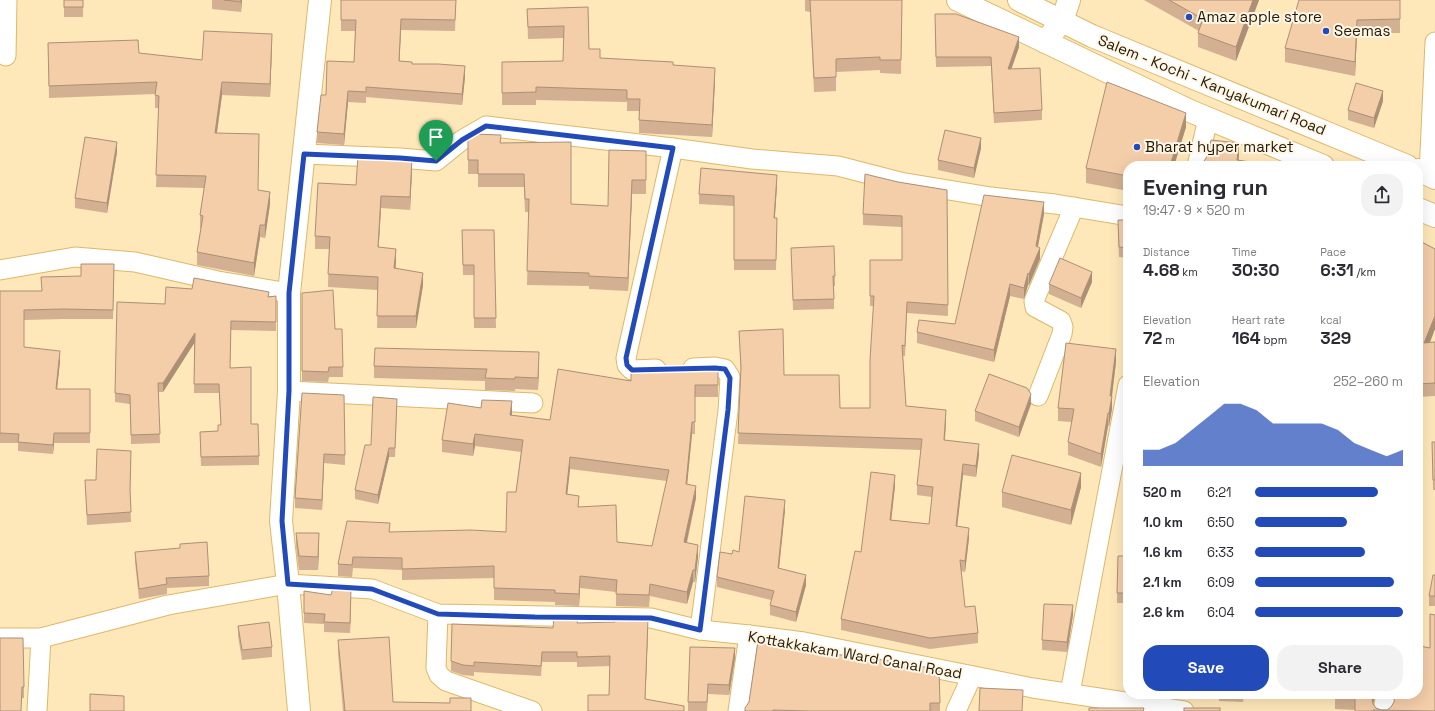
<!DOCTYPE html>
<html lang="en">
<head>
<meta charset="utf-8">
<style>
  body { margin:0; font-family:"Space Grotesk",sans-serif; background:#f2f2f3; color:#2b2b33; height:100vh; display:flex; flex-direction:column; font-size:15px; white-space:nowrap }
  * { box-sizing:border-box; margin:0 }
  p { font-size:13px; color:#7c7c81 }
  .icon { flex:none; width:22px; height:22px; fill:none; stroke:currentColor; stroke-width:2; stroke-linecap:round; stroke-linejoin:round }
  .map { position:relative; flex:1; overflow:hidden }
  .sheet { position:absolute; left:1123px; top:161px; width:300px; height:538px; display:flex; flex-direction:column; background:#fff; border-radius:16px; box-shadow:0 4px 16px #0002 }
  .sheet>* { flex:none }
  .pin { position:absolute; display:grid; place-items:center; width:34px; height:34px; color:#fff; margin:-41px -17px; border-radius:50% 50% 50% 0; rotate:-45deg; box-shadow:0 0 4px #0007 }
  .pin .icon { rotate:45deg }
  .round { display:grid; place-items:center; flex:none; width:42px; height:42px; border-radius:16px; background:#f2f2f3 }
  .headline { display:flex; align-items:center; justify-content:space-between; height:68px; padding:0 20px }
  h1 { font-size:22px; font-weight:600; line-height:30px }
  .stats { display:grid; grid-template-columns:repeat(3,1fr); gap:6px; height:68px; padding:4px 20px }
  .stats div { display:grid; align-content:center }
  .stats b { font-size:17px; font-weight:600 }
  .stats small { font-size:11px; font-weight:400 }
  .stats p { font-size:11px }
  .chart { height:112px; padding:8px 20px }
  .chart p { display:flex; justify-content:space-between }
  .chart svg { width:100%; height:72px; margin-top:4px; fill:#224bb9; opacity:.7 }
  .action { display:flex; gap:8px; margin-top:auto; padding:8px 20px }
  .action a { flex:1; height:46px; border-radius:16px; background:#224bb9; color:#fff; font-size:16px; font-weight:600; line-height:46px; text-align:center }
  .action a+a { background:#f2f2f3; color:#2b2b33 }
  ul { padding:0 20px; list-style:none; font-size:13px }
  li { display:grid; grid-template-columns:64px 48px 1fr; align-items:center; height:30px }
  li i { height:10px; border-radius:5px; background:#224bb9 }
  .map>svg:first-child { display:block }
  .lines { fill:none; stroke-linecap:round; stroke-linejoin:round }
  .minor-casing { stroke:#deb869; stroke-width:21 }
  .tertiary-casing { stroke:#deb869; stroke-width:24 }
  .secondary-casing { stroke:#deb869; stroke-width:24 }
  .primary-casing { stroke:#deb869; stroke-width:24 }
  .minor { stroke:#fff; stroke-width:19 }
  .tertiary { stroke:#fff; stroke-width:22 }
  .secondary { stroke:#fff; stroke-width:22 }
  .primary { stroke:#fff; stroke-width:22 }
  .wall { fill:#d2b091; fill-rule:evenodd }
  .shaded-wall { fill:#ab9076 }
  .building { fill:#f4cda9; stroke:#ab9076; fill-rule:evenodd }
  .route-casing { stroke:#fff; stroke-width:8 }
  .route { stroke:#224bb9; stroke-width:5 }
  .poi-dot { fill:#224bb9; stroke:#fef6e7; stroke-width:1.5 }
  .labels { text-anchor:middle; stroke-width:4; stroke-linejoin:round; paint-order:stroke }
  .poi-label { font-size:15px; fill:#251902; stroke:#fef6e7; text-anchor:start }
  .street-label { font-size:15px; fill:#251902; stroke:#fef6e7 }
</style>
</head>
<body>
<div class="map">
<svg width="1435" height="711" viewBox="0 0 1435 711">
  <rect width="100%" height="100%" fill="#fee7b9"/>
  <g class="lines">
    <g class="minor-casing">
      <g id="minor">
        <path d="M6,56L7,0"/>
        <path d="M304,154L400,158L436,161L462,140L486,126L673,148L752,159L838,166L900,182L991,197L1055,204L1128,216"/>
        <path d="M1197,166L1208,119"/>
        <path d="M1429,175L1435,42"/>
        <path d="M0,270L75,257L135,262L218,281L289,293"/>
        <path d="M693,368L715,367L725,369L730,377L728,411L700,630"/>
        <path d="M656,369L632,370L627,365L626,358L673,148"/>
        <path d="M289,391L533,403"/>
        <path d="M1038,396L1062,334L1063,327L1061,321L1035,307L1034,301L1074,207"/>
        <path d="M438,614L436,668L439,675L446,681L532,711"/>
        <path d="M0,638H41L168,605L288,584L372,589L438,614L651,618L700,630L749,635L804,642L1033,688L1184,711"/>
        <path d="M1070,693L1128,385"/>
        <path d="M37,711L41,638"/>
        <path d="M738,711L749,635"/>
        <path d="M956,711L972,676"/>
        <path d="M1383,711L1386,694"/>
      </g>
    </g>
    <g class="tertiary-casing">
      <path id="tertiary" d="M1045,42L1062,21L1069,0"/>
    </g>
    <g class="secondary-casing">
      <path id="secondary" d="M299,711L288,584L281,521L289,391V293L320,0"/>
    </g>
    <g class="primary-casing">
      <g id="primary">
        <path d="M958,0L1190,111L1323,166"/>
        <path d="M1019,0L1092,36L1407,166"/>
        <path d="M1418,170L1435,178"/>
        <path d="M1418,209L1435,216"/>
      </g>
    </g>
    <use href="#minor" class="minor"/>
    <use href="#tertiary" class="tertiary"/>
    <use href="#secondary" class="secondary"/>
    <use href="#primary" class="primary"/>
  </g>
  <g class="wall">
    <rect x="64" y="0" width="19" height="17"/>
    <path d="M212,0H242L241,12L212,9Z"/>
    <path d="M341,0H456L455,31L401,30L399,61L465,77L462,105L366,97V103L348,102L344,145L317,143V132L326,95L354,62L355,31H341Z"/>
    <path d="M805,0H902L901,74L880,73V70L836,72V91L814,92L810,12L805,11Z"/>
    <path d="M1144,0H1259L1236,61L1198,47V33L1199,31Z"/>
    <path d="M1400,0V33H1357L1355,76L1285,62V48Z"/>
    <path d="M588,7L589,49L600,58L673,65L715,80L712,137L639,133V111H627V102L536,100V105H502V62L563,61L564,38L528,39L527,9Z"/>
    <path d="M935,24L1019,47L1011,69L1042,110V120L994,123L991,66L936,67Z"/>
    <path d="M48,43L202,60L272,46L270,97L222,95L217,133L258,190L270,204L265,238L260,237L254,276L197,265V252L201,228H200V215L204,188L156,187L159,108H155V94L49,98Z"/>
    <path d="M1383,101L1374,128L1348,120V110Z"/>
    <path d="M1186,127L1174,166H1128V191L1086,183V168Z"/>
    <path d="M468,136L501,143L571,204L608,206L646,151V194H632L628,291L589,289V286L527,285L529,212H525L524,187H478V174H468Z"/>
    <path d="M981,148L974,178L938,170V160Z"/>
    <path d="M117,152L107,213L75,208V198Z"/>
    <path d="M412,170L410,210L381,208L378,247L396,261V268L423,285L416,328H377L378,290L328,287L329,249H315V236L356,185Z"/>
    <path d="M898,182L947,190L948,316L907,313L905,356H903L906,406L946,421L945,440L979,455L976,477L963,475L957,526L969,538L965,572L961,571L965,607L978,633V643L930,649L841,630V619L861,552L895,486L891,520L929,524L932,497L917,495V485L921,450L738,444L741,373L739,331L784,375L840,408H870L874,306H870V260H902V227L863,225V214Z"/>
    <path d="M777,185L775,218H777L776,270H734V206L699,204V194Z"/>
    <path d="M1044,214L1038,247L1040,259L1029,285H1028L1024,299L1010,296L994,362L917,343V332L955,324Z"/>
    <path d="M1128,220V258L1119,257L1118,230Z"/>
    <path d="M462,230H494L496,328H474V275H463Z"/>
    <path d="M1418,240L1435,249V329L1430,343L1435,342V396L1418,397Z"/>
    <path d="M791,248L835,276V286H834V309L793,310Z"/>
    <path d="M114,264L113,319H63L24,320V347L60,361L57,389H90V443H54L53,454L18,451V443H0V291H42Z"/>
    <path d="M1092,282L1081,308L1049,294V284Z"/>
    <path d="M302,293L335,329L343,367V377H329L328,382L302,381Z"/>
    <path d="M276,296V331L231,330L230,368L251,424L259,456V465L201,466L200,432L218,431L221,425L219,393H194V343L163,392H158L160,443L131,444L130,404L115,402V393L165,304Z"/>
    <path d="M1116,362L1112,396V409L1109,426H1108L1101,467L1068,455V442L1072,422L1058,421V408Z"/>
    <path d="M539,364L538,390L515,389V391L485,390V381L374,378V366Z"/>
    <path d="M718,367V397H695V434H692L687,484L696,498L687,543L698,557L695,582H693L687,604L650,596L649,607L616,606V592L580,588L579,606L555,605V602L494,600V578L402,580V570L353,568L352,577L338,576V564L390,532H506L516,492L521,452L475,446L473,456L442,452V440L512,413V415L550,420L631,381ZM570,469L667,481L652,546L617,542L579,507L567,494Z"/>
    <path d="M302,393L345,455V465L324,463L322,510L295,508V498Z"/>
    <path d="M1031,404L1019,437L975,421V411Z"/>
    <path d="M397,408L395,457H389L378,504L355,499V490L371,445Z"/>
    <path d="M1432,442H1435V490H1433Z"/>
    <path d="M131,461L130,494L131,522L87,525L85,480H96Z"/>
    <path d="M1081,487L1071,525L1002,507V492Z"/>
    <path d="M785,510L779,568L806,585L796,622L770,615V605L771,600L717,587V577L732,554L739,552Z"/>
    <path d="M296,533L319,547L318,570H299L296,546Z"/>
    <path d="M135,552L209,576V586L167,588V594L139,599L135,562Z"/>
    <path d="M1128,556V603H1117V593Z"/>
    <path d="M1435,575V606H1429V596Z"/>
    <path d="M304,591L351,599L350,633L324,632V624L304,623Z"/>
    <path d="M1073,615L1067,652L1042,650V640Z"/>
    <path d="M578,623L648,629L645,699L684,711L609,695L610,666L577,667V662H542L541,676L474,672V676L463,675L451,671V661L553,628Z"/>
    <path d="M238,626L272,647V657L242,660L238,636Z"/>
    <path d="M0,638L24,687V698H22Z"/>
    <path d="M338,640L393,702L471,711H343L338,653Z"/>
    <path d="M777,647L808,651L940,703V711H745L749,702Z"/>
    <path d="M735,658L729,695L708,694L707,711H688V702Z"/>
    <path d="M1219,694H1244L1243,702L1219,701Z"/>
    <path d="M1335,694H1375L1373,704L1376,708L1381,710L1435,711H1355V710L1335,709Z"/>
  </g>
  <g class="shaded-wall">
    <path d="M241,0H242L241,12Z"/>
    <path d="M1253,0H1259L1236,61V47Z"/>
    <path d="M401,19V30L399,72V61Z"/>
    <path d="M1357,20V33L1355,76V62Z"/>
    <path d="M272,34V46L270,97V84Z"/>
    <path d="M1019,37V47L1008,79V69Z"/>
    <path d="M465,66V77L462,105V94Z"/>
    <path d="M715,68V80L712,137V125Z"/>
    <path d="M222,82V95L215,145V133Z"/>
    <path d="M348,91V102L344,145V134Z"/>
    <path d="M1383,91V101L1374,128V118Z"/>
    <path d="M1186,113V127L1174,166H1170Z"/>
    <path d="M981,138V148L974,178V168Z"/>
    <path d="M117,142V152L107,213V203Z"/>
    <path d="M1239,143V156L1238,166L1237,160Z"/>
    <path d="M412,158V170L410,210V197Z"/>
    <path d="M777,175V185L774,228V218Z"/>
    <path d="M632,180V194L628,291V278Z"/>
    <path d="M270,192V204L265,238V225Z"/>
    <path d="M381,196V208L378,260V247Z"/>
    <path d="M1044,202V214L1036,256L1040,248V259L1029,285V274L1036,246Z"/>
    <path d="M260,225V237L254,276V263Z"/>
    <path d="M396,249V261L394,281V268Z"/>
    <path d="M1092,272V282L1081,308V298Z"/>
    <path d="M423,273V285L416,328V316Z"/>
    <path d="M1028,273V285L1024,299V288Z"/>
    <path d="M1010,284V296L994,362V350Z"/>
    <path d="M1435,316V329L1424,356V343Z"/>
    <path d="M195,333V342L163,392V383Z"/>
    <path d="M1116,349V362L1111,403L1112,396V409L1109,426V413L1110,396Z"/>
    <path d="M60,351V361L56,399V389Z"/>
    <path d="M539,352V364L538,390V378Z"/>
    <path d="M1031,394V404L1019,437V427Z"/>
    <path d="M512,401V413L510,427V415Z"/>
    <path d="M946,410V421L944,450V440Z"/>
    <path d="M1108,413V426L1101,467V454Z"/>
    <path d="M692,422V434L686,496V484Z"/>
    <path d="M54,433V443L53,454V445Z"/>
    <path d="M475,434V446L473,456V444Z"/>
    <path d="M979,444V455L976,477V466Z"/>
    <path d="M389,448V457L378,504V495Z"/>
    <path d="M324,454V463L322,510V500Z"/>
    <path d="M570,457V469L566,506V494Z"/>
    <path d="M963,464V475L956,537V526Z"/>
    <path d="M1081,473V487L1071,525V510Z"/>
    <path d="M895,475V486L890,531V520Z"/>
    <path d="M696,486V498L684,554V542Z"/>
    <path d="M785,500V510L778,578V568Z"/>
    <path d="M969,528V538L965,572V561Z"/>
    <path d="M319,533V547L318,570V557Z"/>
    <path d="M698,545V557L695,582V570Z"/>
    <path d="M693,570V582L687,604V592Z"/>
    <path d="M806,575V585L796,622V612Z"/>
    <path d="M580,576V588L579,606V594Z"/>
    <path d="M351,589V599L350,633V623Z"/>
    <path d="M1073,605V615L1067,652V642Z"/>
    <path d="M648,619V629L645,709V699Z"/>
    <path d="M735,648V658L729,695V685Z"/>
    <path d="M1373,694H1375L1372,709V698Z"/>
  </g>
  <g class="building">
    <rect x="64" y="0" width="19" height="7"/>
    <path d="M224,0H241V2Z"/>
    <path d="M341,0H456L455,20L401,19L399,61L412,62V64H438L465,66L462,94L366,87V92L348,91L344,134L317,132L321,95H326L327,61L354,62L356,20H341Z"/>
    <path d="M810,0H902L901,60H880V57L836,59V77L814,78Z"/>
    <path d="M1169,0H1253L1236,47L1198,33L1203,19Z"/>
    <path d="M1299,0H1400V19L1357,20L1355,62L1285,48Z"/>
    <path d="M588,7L589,49H600V58L673,62V65L715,68L712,125L639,120L640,99H627V90L536,87V92L502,93V62L563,61L564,26L528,27L527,9Z"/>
    <path d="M935,14H956L1019,37L1008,69L1040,68L1042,110L994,113L991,57H936Z"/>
    <path d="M204,31L272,34L270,84L222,82L215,133L259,134L258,190L270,192L265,225H260L254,263L197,252L203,216L200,215L206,176L156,175L159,96L155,95L157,82L49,86L48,43L138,40L139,53L202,60Z"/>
    <path d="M1107,82L1186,113L1170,166H1128V176L1086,168Z"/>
    <path d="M1356,83L1383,91L1374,118L1348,110Z"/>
    <path d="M945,130L981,138L974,168L938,160Z"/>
    <path d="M471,134L501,135L500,143L571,142V204L608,206L609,150L646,151V180H632L628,278L589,276V273L527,271L529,199H525L524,174H478V160H468V136Z"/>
    <path d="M85,137L117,142L107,203L75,198Z"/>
    <path d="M1211,140L1239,143L1237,160L1277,166H1204V161L1208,155Z"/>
    <path d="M358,155L412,158L410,197L381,196L378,247L396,249L394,268L423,273L416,316H377L378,277L328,274L330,237L315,236L318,183L356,185Z"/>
    <path d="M701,168L777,175L774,218H777L776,260H734V196L699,194Z"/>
    <path d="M865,174L898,182L947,190L948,305L907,302L905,346L902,345L906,406L946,410L944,440L979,444L976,466L963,464L956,526L969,528L965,561L960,560L965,607L975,606L978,633L930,638L841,619L855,551L861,552L871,472L895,475L890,520L929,524L933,487L917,485L922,439L738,433L741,367L739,331L783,329L784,375H839L840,408H870V360L874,296H870V260H902V216L863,214Z"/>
    <path d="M984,195L1044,202L1036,246L1040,248L1029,274L1028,273L1024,288L1010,284L994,350L917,332L919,320L955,324Z"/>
    <path d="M1118,220H1128V248L1119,247Z"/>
    <path d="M462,230H494L496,318H474V265H463Z"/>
    <path d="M1418,240L1435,249V316L1424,343L1435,342V383L1418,384Z"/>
    <path d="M834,246L835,276H833L834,299L793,300L791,248Z"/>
    <path d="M1060,258L1092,272L1081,298L1049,284Z"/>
    <path d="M81,264H114L113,310L63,309L24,310V347L60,351L56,389H90V433H54L53,445L18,442L19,434L0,433V291H42L41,277L81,276Z"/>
    <path d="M194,278L269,292L268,297L276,296V322L231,321L230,368L251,367V424H258L259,456L201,457L200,432L218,431V425H221L219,384H194L195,333L163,383H158L160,434L131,435L130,395L115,393L117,302L165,304L166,287L192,289Z"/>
    <path d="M333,290L335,329H342L343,367H329L328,372L302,371V293Z"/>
    <path d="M1066,343L1116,349L1110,396H1112L1109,413H1108L1101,454L1068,442L1074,409L1058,408Z"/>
    <path d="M375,348L539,352L538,378L515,377V379L485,378L487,369L374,366Z"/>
    <path d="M718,367V385H695V422H692L686,484L696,486L684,542L698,545L695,570H693L687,592L650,584L649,595L616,594L617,580L580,576L579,594L555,593V590L494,588V566L402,569V558L353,557L352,565L338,564L347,521L390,523L389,532L471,530L506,532L507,492H516L523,440L475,434L473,444L442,440L448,403L481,408L482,400L512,401L510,415L550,420L558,369L631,381V369ZM570,457L669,470L652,546L617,542L616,505L578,507L579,496L566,494Z"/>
    <path d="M989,374L1027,388L1031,394L1019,427L975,411Z"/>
    <path d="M302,393L344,395L345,455L324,454L322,500L295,498Z"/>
    <path d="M373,397L397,399L395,448H389L378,495L355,490L365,445H371Z"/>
    <path d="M1432,442H1435V480H1433Z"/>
    <path d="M97,449L131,451L130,489L131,512L87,515L85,480H96Z"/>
    <path d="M1012,455L1081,473L1071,510L1002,492Z"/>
    <path d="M745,496L785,500L778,568L806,575L796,612L770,605L774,591L717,577L720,552L732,554L733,550L739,552Z"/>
    <path d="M296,533H319L318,557L299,556Z"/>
    <path d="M207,542L209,576L166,578L167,584L139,589L135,552L180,548V544Z"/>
    <path d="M1118,556H1128V593H1117Z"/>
    <path d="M1433,575H1435V596H1429Z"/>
    <path d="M333,588L351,589L350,623L324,622L325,614L304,613V591L331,595Z"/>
    <path d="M1044,604L1073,605L1067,642L1042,640Z"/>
    <path d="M1430,614L1435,615V711L1373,710V711H1355V698L1335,697V694H1373L1372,698L1373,704L1376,708L1381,710H1387L1391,707L1394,702L1395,694H1418V658L1420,646L1430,648Z"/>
    <path d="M554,617L578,618L577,623L615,622V618L648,619L645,699L684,706V711H588V695H609L610,656L577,657V652H542L541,666L474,662V666L463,665L451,661L452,624L553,628Z"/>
    <path d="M269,622L272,647L242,650L238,626Z"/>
    <path d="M389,637L393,702L450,703V698H471V711H345L338,640Z"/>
    <path d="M0,638H23L24,687H22L21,711H0Z"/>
    <path d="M758,641L777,642L776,647L808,648V651L900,662L939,670L940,703H930V711H809L773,710V711H745V708L749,702Z"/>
    <path d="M690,647L735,648L729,685L708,684L707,702H688Z"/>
    <path d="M980,688L1023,690L1022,711H979Z"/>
    <path d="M90,694L124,696V711H90Z"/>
    <path d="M1089,708H1144L1143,711H1089Z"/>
    <rect x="1184" y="708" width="36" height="3"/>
  </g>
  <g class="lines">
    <g class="route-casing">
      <path id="route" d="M486,126L673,148L626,358L627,365L632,370L715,368L725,369L730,378L728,410L700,630L651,618L535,617L438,614L372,589L288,584L282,521L289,391V293L304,154L400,158L436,161L462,140Z"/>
    </g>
    <use href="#route" class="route"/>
  </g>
  <g class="poi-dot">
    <circle cx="1189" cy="17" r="4"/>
    <circle cx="1326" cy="31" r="4"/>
    <circle cx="1137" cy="147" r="4"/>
  </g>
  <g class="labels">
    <g class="poi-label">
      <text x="1197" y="22">Amaz apple store</text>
      <text x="1334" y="36">Seemas</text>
      <text x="1145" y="152">Bharat hyper market</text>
    </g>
    <g class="street-label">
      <text transform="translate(1212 85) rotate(22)" y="5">Salem - Kochi - Kanyakumari Road</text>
      <text transform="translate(855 655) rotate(10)" y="5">Kottakkakam Ward Canal Road</text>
    </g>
  </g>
</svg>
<div class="pin" style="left:436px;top:161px;background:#1e9e55"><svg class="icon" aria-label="arrive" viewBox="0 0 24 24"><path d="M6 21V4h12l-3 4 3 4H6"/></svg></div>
<section class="sheet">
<div class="headline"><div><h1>Evening run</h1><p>19:47 · 9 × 520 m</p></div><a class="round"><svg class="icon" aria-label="share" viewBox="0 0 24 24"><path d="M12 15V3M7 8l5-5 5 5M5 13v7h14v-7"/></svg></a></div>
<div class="stats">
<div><p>Distance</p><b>4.68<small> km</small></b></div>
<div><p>Time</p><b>30:30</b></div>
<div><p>Pace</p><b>6:31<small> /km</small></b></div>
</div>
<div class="stats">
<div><p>Elevation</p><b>72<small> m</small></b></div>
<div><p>Heart rate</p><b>164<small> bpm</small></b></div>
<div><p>kcal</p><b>329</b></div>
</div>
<div class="chart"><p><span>Elevation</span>252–260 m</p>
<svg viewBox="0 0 160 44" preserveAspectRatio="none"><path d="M0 44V34L10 34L20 30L30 22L40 14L50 6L60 6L70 10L80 18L90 18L100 18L110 18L120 22L130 30L140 34L150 38L160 34V44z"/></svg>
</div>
<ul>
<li><b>520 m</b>6:21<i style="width:83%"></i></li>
<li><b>1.0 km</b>6:50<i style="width:62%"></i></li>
<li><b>1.6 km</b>6:33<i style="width:74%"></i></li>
<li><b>2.1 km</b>6:09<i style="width:94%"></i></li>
<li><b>2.6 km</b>6:04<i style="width:100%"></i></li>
</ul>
<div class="action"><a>Save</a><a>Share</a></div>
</section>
</div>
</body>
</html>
